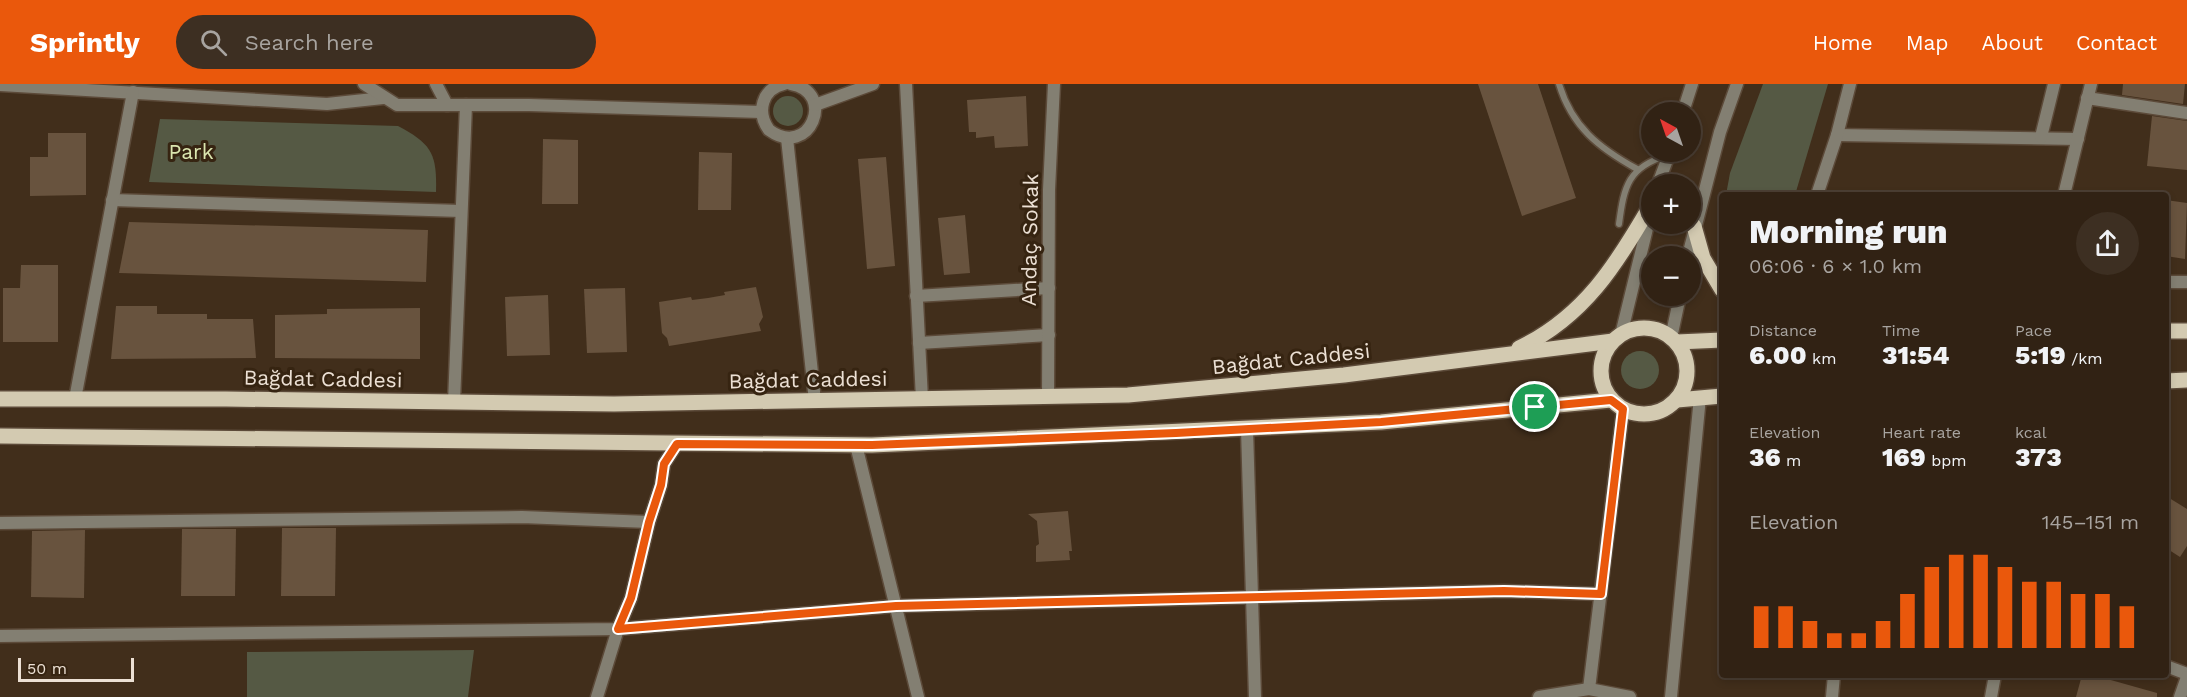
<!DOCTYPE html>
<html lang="en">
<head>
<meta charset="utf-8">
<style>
  body { margin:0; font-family:"Work Sans",sans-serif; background:#3d2f22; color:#f1f3f6; height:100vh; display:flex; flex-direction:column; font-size:22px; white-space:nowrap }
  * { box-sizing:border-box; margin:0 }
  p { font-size:20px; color:#a8a4a0 }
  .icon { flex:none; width:33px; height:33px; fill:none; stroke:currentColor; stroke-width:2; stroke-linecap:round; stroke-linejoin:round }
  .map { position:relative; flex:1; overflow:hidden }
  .details { position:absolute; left:1719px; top:108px; width:450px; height:486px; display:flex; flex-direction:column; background:#312214; border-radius:6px; box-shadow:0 3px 9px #0003,0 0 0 2px #4c3f34 }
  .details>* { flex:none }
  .needle { width:39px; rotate:320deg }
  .controls { position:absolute; left:1641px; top:18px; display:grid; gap:12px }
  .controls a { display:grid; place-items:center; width:60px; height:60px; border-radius:50%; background:#312214; box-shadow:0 3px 9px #0003,0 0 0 2px #4c3f34; font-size:30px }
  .scale { position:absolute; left:18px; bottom:15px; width:116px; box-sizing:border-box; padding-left:6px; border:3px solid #ece0d4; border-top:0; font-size:16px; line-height:21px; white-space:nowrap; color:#ece0d4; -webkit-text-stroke:4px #362411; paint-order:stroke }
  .pin { position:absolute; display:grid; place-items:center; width:51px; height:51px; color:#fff; margin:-26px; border:3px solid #fff; border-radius:50%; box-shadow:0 2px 6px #0007 }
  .round { display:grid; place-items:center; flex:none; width:63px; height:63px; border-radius:32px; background:#3d2f22 }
  .summary { display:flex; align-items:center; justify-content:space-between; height:102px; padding:0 30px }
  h1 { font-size:33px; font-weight:800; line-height:45px }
  .stats { display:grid; grid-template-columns:repeat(3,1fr); gap:9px; height:102px; padding:6px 30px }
  .stats div { display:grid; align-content:center }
  .stats b { font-size:26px; font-weight:800 }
  .stats small { font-size:16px; font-weight:400 }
  .stats p { font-size:16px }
  .chart { height:168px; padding:12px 30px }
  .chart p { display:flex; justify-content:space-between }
  .chart svg { width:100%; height:108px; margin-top:6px; stroke:#ea580c; stroke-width:6 }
  header { display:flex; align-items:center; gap:36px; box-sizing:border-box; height:84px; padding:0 30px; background:#ea580c; color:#fff }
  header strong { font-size:28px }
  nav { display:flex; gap:33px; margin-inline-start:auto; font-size:21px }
  .search { width:420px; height:54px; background:#3d2f22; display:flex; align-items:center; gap:15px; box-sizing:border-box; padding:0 21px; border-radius:33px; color:#a8a4a0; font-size:22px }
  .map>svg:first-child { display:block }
  .green { fill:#555944 }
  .building { fill:#68533e }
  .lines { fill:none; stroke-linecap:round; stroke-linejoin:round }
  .service-casing { stroke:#5c4a39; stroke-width:9 }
  .minor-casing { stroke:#5c4a39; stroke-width:15 }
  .tertiary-casing { stroke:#5c4a39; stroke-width:15 }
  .primary-casing { stroke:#5c4a39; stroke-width:18 }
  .service { stroke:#837f72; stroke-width:6 }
  .minor { stroke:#837f72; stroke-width:12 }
  .tertiary { stroke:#837f72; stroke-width:12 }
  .primary { stroke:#d3cab1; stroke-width:15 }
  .route-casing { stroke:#fff; stroke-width:12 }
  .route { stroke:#ea580c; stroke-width:8 }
  .labels { text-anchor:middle; stroke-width:6; stroke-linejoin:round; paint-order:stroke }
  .park-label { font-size:21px; fill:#dbe6af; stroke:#362411 }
  .street-label { font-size:21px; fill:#ece0d4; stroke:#362411 }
</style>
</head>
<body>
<header>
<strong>Sprintly</strong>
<div class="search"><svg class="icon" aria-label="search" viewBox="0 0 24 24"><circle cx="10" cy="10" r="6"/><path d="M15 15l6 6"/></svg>Search here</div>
<nav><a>Home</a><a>Map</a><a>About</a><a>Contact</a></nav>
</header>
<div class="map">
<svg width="2187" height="613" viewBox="0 0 2187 613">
  <rect width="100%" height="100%" fill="#412e1b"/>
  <g class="green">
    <path d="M1763,0H1828L1795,111H1726L1730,89Z"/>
    <circle cx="788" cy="27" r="15"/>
    <path d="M160,35L398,42C432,60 437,70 436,108L149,98Z"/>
    <circle cx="1640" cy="286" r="19"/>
    <path d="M474,566L468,613H247V568Z"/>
  </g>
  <g class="building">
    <path d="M1478,0H1538L1576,114L1522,132Z"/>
    <path d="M2123,0H2185L2183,20L2122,11Z"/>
    <path d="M1026,12L1028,62L995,64L994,52L976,54V48H969L967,16Z"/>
    <path d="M2152,32L2187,37V86L2147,82Z"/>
    <path d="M48,49H86V111L30,112V73H48Z"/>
    <path d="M543,55L578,56V120H542Z"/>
    <path d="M699,68L732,69L731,126H698Z"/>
    <path d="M886,73L895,182L867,185L858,75Z"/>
    <path d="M2166,116L2187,119L2185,175L2166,172Z"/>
    <path d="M965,131L970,189L944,191L938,134Z"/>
    <path d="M129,138L428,146L426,198L119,189Z"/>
    <path d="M21,181H58V258H3V204H20Z"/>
    <path d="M756,203L763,233L759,240L761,247L669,262L667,254L662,249L659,218L691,213L692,216L708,214L725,211L724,208Z"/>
    <path d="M625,204L627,268L587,269L584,205Z"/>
    <path d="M548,211L550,271L507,272L505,213Z"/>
    <path d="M116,222H157V230H207V235H253L256,274L111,275Z"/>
    <path d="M420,224V275L275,274V231L327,230V225Z"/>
    <path d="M2166,412L2187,425V462L2180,473L2166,464Z"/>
    <path d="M1068,427L1072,467H1069L1070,476L1036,478V462L1039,460L1037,437L1028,430Z"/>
    <path d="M282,444H336L335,512H281Z"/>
    <path d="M182,445H236L235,512H181Z"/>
    <path d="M85,446L84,514L31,513L32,447Z"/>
    <path d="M2082,591H2093L2157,609V613H2076Z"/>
  </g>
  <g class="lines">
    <g class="service-casing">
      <g id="service">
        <path d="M1559,0C1572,43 1599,64 1637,85"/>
        <path d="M1619,140C1624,102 1628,83 1668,71"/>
      </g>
    </g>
    <g class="minor-casing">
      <g id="minor">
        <path d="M436,0L447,21"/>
        <path d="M784,0C762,5 756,28 769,46C810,76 837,8 791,0"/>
        <path d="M906,0L922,315"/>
        <path d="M0,1L327,20L383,14"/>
        <path d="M2087,14L2187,29"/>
        <path d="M815,21L873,0"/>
        <path d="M1837,51L2078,55"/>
        <path d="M2041,53L2054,0"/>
        <path d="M787,54L815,317"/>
        <path d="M1817,111L1837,51L1850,0"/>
        <path d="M2064,111L2091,0"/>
        <path d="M112,116L461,127"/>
        <path d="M2166,198H2187"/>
        <path d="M916,212L1049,204"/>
        <path d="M919,259L1049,251"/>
        <path d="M1048,313L1049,106L1054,0"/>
        <path d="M75,315L133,8"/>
        <path d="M454,318L466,21"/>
        <path d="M1247,345L1255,613"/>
        <path d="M856,361L918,613"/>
        <path d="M0,439L522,433L649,438"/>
        <path d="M0,552L618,545L631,514L649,438L661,401L664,380L677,360"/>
        <path d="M2166,582L2187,590"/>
        <path d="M1589,605L1623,325"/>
        <path d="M597,613L618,545L896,522L1504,507L1601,510"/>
        <path d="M1539,613L1589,605L1630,613"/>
        <path d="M1671,613L1700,313"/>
        <path d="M1832,613L1834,591"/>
        <path d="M1991,613L1995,591"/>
        <path d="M2180,613L2187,593"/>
      </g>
    </g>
    <g class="tertiary-casing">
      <g id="tertiary">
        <path d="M364,0L397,21H529L761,28"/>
        <path d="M1683,28L1692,0"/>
        <path d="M1658,100L1670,68"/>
        <path d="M1688,172L1720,48L1737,0"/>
        <path d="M1621,251L1651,128"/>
        <path d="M1671,254L1680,212"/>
      </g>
    </g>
    <g class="primary-casing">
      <g id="primary">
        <path d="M1694,142L1703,174L1722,206"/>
        <circle cx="1644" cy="287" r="43"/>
        <path d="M2166,247H2187"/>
        <path d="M1677,258L1722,256"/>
        <path d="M1519,264C1584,233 1617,180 1652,119"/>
        <path d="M2166,297L2187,296"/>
        <path d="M0,315H226L614,320L1128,311L1344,291L1613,257"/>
        <path d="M1677,316L1722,312"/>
        <path d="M0,352L872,361L1381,338L1611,316"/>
      </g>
    </g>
    <use href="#service" class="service"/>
    <use href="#minor" class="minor"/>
    <use href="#tertiary" class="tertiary"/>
    <use href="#primary" class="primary"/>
  </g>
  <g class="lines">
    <g class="route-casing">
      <path id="route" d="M1611,316L1623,325L1601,510L1504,507L896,522L618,545L631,514L649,438L661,401L664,380L677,360L872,361L1176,349L1381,338Z"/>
    </g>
    <use href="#route" class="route"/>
  </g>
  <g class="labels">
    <g class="park-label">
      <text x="191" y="75">Park</text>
    </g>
    <g class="street-label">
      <text transform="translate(1030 156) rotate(-89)" y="7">Andaç Sokak</text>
      <text transform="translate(1291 275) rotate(-6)" y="7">Bağdat Caddesi</text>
      <text transform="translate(323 295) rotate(1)" y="7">Bağdat Caddesi</text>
      <text transform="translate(808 296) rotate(-1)" y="7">Bağdat Caddesi</text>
    </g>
  </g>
</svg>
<div class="controls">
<a><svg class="needle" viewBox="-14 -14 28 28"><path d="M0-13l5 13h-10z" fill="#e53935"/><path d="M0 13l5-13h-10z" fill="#a8a4a0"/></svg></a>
<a>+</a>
<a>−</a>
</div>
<div class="scale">50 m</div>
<div class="pin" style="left:1535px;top:323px;background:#1e9e55"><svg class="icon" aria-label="arrive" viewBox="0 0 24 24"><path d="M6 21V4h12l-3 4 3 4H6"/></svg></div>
<section class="details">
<div class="summary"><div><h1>Morning run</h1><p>06:06 · 6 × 1.0 km</p></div><a class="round"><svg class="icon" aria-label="share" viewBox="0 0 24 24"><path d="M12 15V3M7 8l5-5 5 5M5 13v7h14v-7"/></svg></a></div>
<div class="stats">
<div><p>Distance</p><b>6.00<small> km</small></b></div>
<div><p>Time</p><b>31:54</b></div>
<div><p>Pace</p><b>5:19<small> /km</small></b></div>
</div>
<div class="stats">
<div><p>Elevation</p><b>36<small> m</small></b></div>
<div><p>Heart rate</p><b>169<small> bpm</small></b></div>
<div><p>kcal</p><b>373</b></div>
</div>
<div class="chart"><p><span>Elevation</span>145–151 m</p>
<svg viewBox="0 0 160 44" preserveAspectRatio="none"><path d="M5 44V27M15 44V27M25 44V33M35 44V38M45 44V38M55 44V33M65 44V22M75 44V11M85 44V6M95 44V6M105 44V11M115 44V17M125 44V17M135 44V22M145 44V22M155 44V27"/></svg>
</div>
</section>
</div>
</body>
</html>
